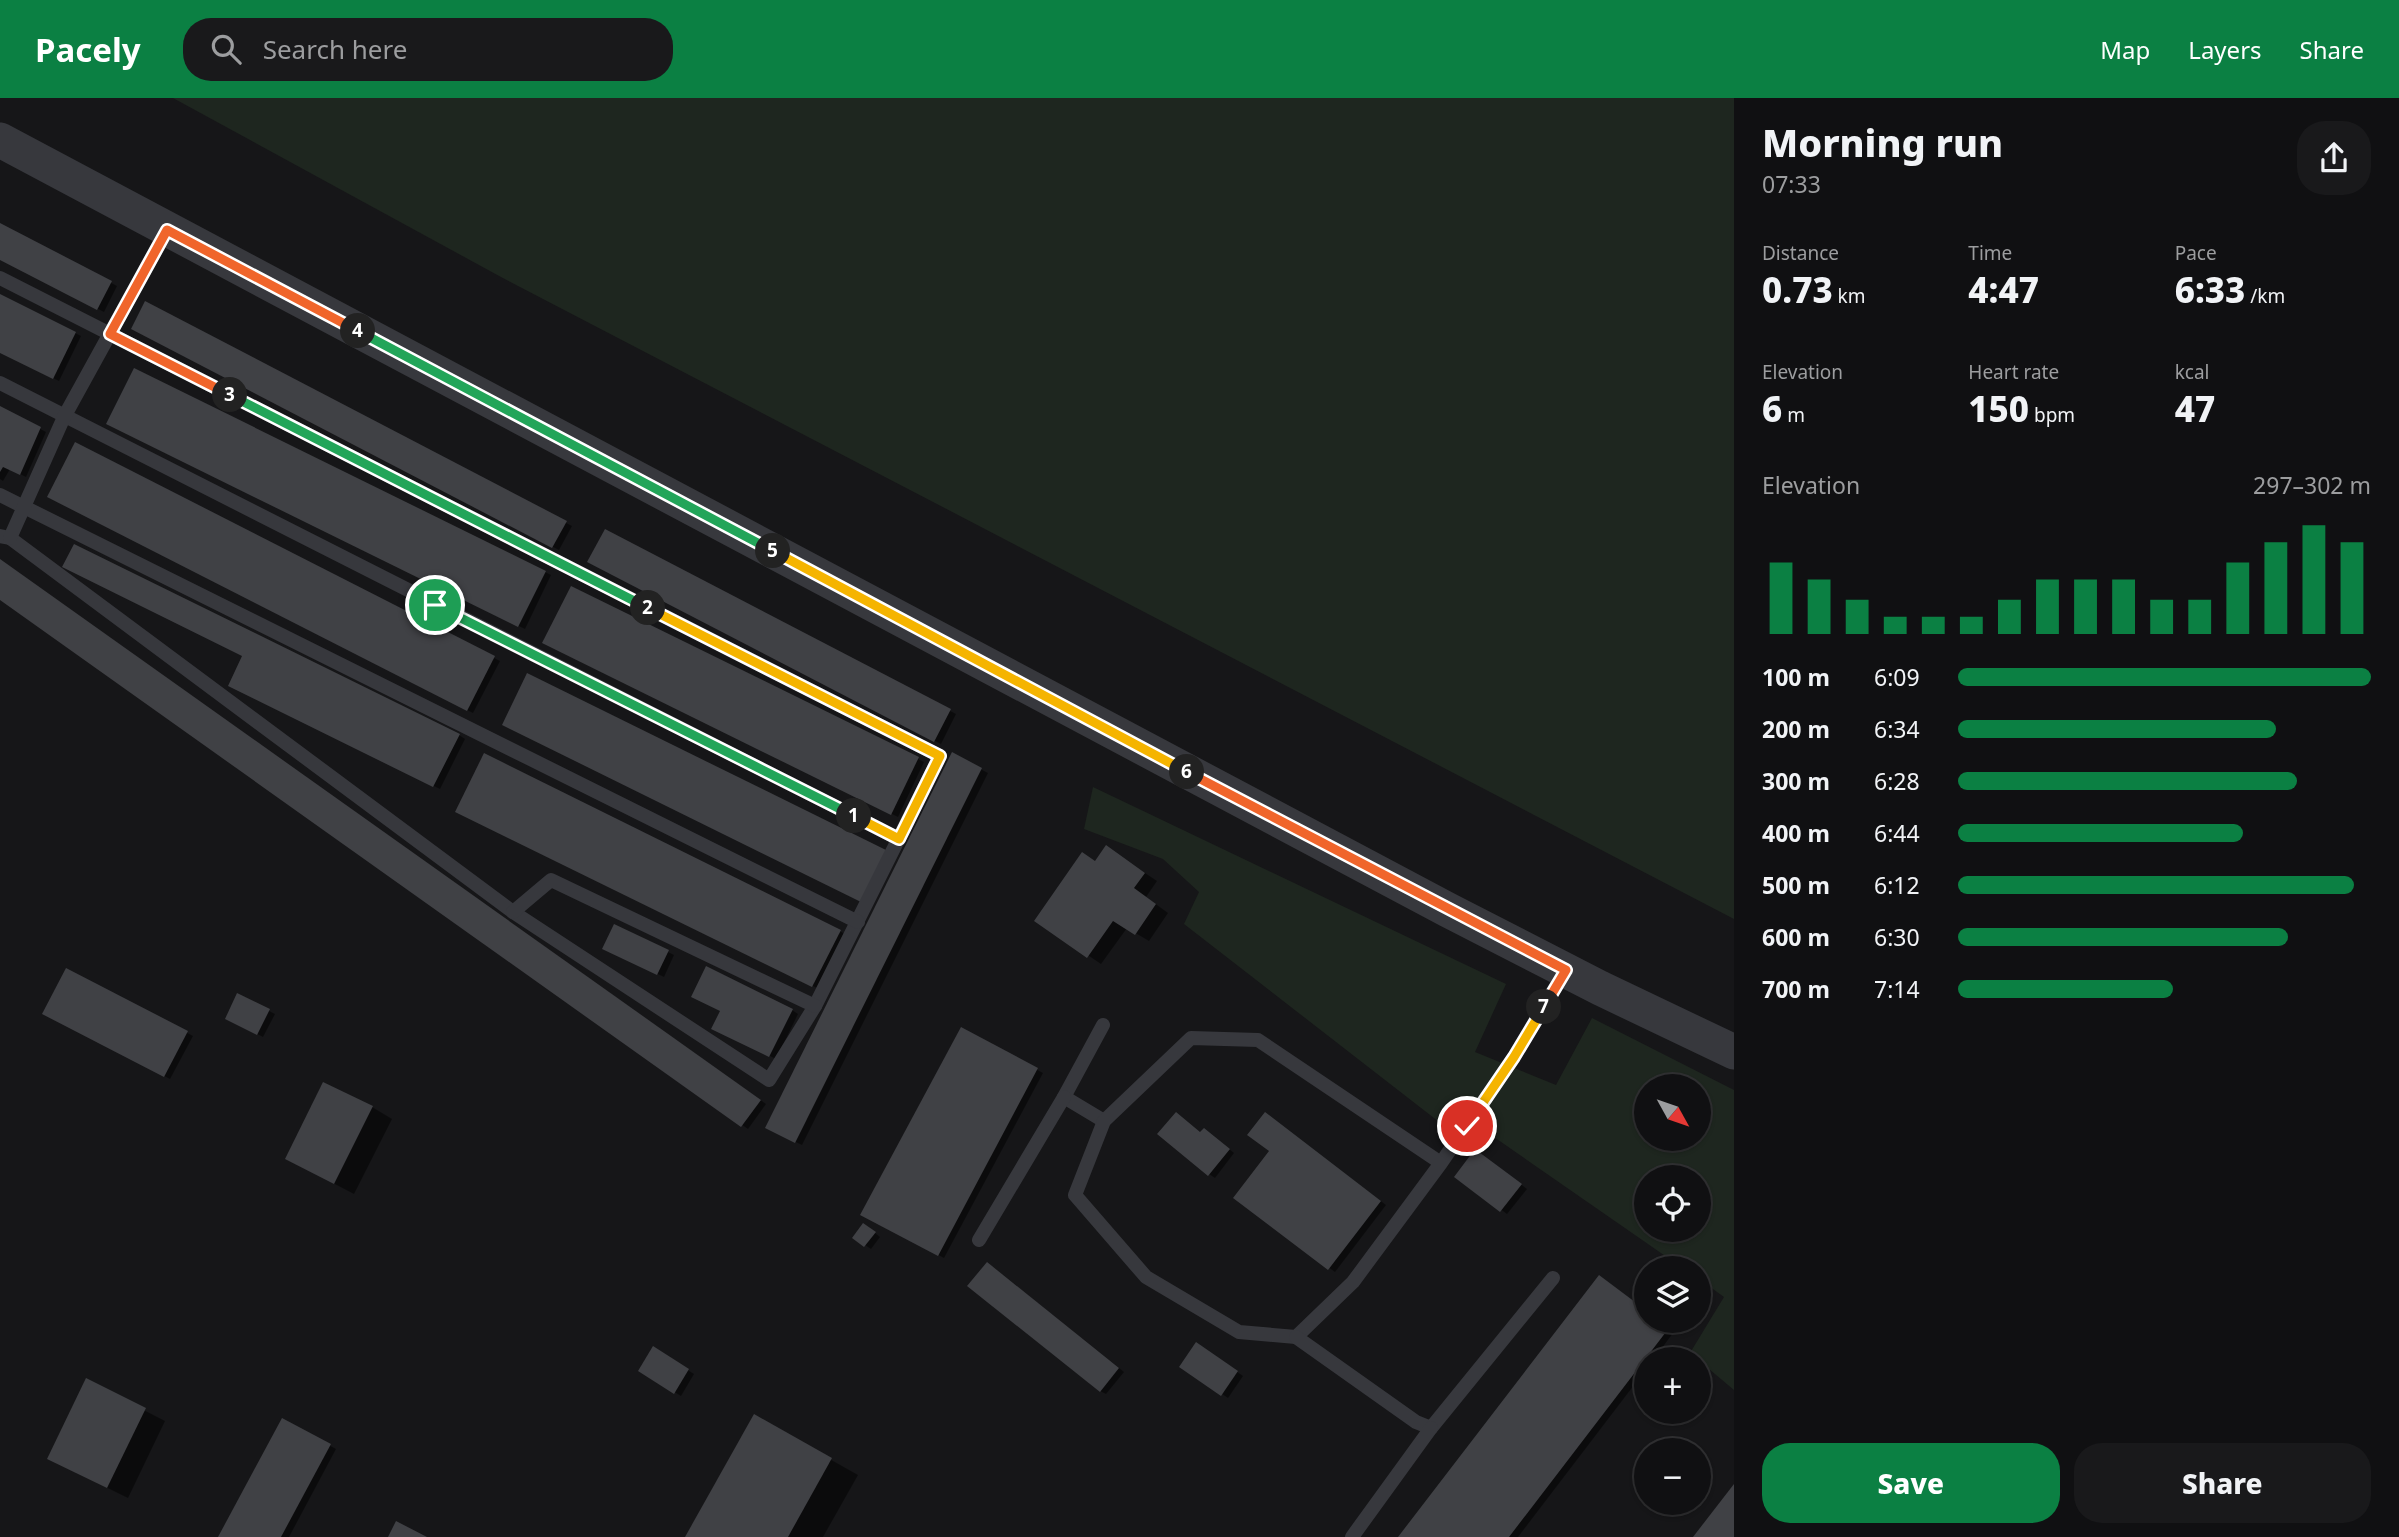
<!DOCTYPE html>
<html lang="en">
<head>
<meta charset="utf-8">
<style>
  body { margin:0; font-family:"Noto Sans",sans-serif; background:#19191b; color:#f1f3f6; height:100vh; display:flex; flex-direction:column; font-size:26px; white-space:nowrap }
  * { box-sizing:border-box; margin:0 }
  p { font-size:23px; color:#9c9d9f }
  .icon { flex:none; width:38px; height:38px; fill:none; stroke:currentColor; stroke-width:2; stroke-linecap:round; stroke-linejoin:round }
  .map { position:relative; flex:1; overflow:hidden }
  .details { display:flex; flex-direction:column; background:#101012; width:665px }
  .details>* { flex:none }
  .needle { width:46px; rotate:130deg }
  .fabs { position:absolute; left:1634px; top:976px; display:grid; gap:14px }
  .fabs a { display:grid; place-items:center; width:77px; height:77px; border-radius:50%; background:#101012; box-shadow:0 2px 5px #0004,0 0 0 2px #303032; font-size:35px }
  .pin { position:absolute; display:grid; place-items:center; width:60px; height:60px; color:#fff; margin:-30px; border:4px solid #fff; border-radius:50%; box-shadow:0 2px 7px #0007 }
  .km { position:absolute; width:35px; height:35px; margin:-18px; border-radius:50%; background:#222; color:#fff; font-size:19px; line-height:35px; text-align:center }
  .round { display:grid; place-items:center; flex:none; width:74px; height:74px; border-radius:28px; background:#19191b }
  .overview { display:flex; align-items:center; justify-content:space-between; height:119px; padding:0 28px }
  h1 { font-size:38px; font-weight:800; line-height:52px }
  .metrics { display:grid; grid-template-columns:repeat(3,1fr); gap:10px; height:119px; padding:7px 28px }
  .metrics div { display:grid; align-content:center }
  .metrics b { font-size:35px; font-weight:800 }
  .metrics small { font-size:19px; font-weight:400 }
  .metrics p { font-size:19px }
  .chart { height:196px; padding:14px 28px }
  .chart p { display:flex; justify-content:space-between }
  .chart svg { width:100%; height:126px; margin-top:7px; stroke:#0b8043; stroke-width:6 }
  .cta { display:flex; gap:14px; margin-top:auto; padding:14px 28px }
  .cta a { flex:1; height:80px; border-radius:28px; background:#0b8043; color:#fff; font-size:28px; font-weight:800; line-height:80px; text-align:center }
  .cta a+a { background:#19191b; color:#f1f3f6 }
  ul { padding:0 28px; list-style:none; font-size:23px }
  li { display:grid; grid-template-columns:112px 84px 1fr; align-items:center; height:52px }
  li i { height:18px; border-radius:9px; background:#0b8043 }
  header { display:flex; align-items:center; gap:42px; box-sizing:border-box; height:98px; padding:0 35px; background:#0b8043; color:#fff }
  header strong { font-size:33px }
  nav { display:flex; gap:38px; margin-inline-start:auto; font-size:24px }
  .search { width:490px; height:63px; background:#19191b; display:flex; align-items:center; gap:18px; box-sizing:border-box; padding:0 24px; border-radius:28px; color:#9c9d9f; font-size:26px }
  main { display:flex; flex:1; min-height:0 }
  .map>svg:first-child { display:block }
  .green { fill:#1e261f; fill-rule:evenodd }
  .shadow { fill:#0007 }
  .building { fill:#404145 }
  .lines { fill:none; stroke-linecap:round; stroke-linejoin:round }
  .service { stroke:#37383d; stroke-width:14 }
  .tertiary { stroke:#37383d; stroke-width:35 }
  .split-1-casing { stroke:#fff; stroke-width:14 }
  .split-2-casing { stroke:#fff; stroke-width:14 }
  .split-3-casing { stroke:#fff; stroke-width:14 }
  .split-4-casing { stroke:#fff; stroke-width:14 }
  .split-5-casing { stroke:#fff; stroke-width:14 }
  .split-6-casing { stroke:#fff; stroke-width:14 }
  .split-7-casing { stroke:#fff; stroke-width:14 }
  .split-8-casing { stroke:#fff; stroke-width:14 }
  .split-1 { stroke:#22a559; stroke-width:9 }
  .split-2 { stroke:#f5b400; stroke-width:9 }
  .split-3 { stroke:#22a559; stroke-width:9 }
  .split-4 { stroke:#f0652b; stroke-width:9 }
  .split-5 { stroke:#22a559; stroke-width:9 }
  .split-6 { stroke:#f5b400; stroke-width:9 }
  .split-7 { stroke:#f0652b; stroke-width:9 }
  .split-8 { stroke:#f5b400; stroke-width:9 }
</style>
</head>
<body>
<header>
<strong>Pacely</strong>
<div class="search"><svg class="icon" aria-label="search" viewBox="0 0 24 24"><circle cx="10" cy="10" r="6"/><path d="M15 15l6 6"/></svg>Search here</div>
<nav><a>Map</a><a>Layers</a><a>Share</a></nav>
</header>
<main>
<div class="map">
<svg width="1734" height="1439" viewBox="0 0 1734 1439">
  <rect width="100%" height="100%" fill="#161618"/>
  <g class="green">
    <path d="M173,0H1734V821L501,179Z"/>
    <path d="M1093,689L1506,886L1475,954L1556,987L1592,920L1734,992V1292L1690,1255L1724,1199L1699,1181V1171H1684L1455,1012L1443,1027L1184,826L1199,794L1163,761L1084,731ZM1647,989H1699V1041H1647ZM1647,1080H1699V1132H1647Z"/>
  </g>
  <g class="shadow">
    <path d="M0,127L117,188L104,214L0,160Z"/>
    <path d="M0,198L81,238L59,283L0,254Z"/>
    <path d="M146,206L572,428L559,452L133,230Z"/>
    <path d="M0,310L46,334L26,379L10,371L3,383L0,381Z"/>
    <path d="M114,329L545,474L551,477L525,531Z"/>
    <path d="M75,346L500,563L473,615L49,399Z"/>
    <path d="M606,433L956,616L941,646L590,463Z"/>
    <path d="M0,462L766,1006L748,1031L0,500Z"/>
    <path d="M572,490L924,664L898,719L551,548Z"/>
    <path d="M236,591L459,637L465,641L440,691Z"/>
    <path d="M953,657L988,675L802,1047L773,1033Z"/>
    <path d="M463,716L840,833L846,837L819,891Z"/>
    <path d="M1106,749L1157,783L1146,799L1168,815L1149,843L1127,830L1101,866L1036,822L1096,764Z"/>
    <path d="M615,828L674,857L664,879L610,853Z"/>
    <path d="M67,872L193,938L170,981L44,915Z"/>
    <path d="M238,897L275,916L263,939L227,920Z"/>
    <path d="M792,912L798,916L776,961L719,933Z"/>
    <path d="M961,931L1043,975L944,1160L862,1116Z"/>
    <path d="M372,1009L392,1021L354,1096L287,1061Z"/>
    <path d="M1271,1020L1386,1107L1335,1174L1235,1100L1271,1053Z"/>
    <path d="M1210,1035L1234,1055L1215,1080L1209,1076Z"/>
    <path d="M1482,1056L1527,1091L1507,1116L1456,1078Z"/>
    <path d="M870,1131L880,1139L871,1151L855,1140Z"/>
    <path d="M993,1169L1124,1274L1106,1296L1100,1293Z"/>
    <path d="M1647,1223H1659L1673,1235L1653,1262H1647V1270L1518,1439H1401Z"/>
    <path d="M1203,1250L1243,1278L1228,1300L1181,1268Z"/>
    <path d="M654,1251L694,1276L681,1298L640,1273Z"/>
    <path d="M87,1283L165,1323L128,1400L69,1371Z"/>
    <path d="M755,1319L858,1377L823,1439H687Z"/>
    <path d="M283,1322L336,1351L289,1439H220Z"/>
  </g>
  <g class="building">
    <path d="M0,125L112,183L97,212L0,162Z"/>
    <path d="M0,196L76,234L53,281L0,255Z"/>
    <path d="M145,203L567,423L552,450L131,231Z"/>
    <path d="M134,270L546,473L518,529L106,326Z"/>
    <path d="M0,308L41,329L20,377L3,369L0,374Z"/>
    <path d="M75,344L495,558L467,613L47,399Z"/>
    <path d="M605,431L951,611L934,644L587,464Z"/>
    <path d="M74,446L460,636L433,689L228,588L242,558L62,469Z"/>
    <path d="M0,461L761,1002L741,1029L0,502Z"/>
    <path d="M571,488L919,659L891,717L542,545Z"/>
    <path d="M527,575L888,753L863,805L502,627Z"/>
    <path d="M952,654L982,670L795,1045L765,1030Z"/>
    <path d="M484,655L841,832L812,889L455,714Z"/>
    <path d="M1106,747L1145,775L1134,790L1156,806L1135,837L1113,823L1087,860L1034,823L1082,754L1095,763Z"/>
    <path d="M614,826L669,852L657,877L602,851Z"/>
    <path d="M706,868L793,911L769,959L711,931L720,913L691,899Z"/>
    <path d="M66,870L188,933L164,979L42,916Z"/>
    <path d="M237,895L270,911L257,937L225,921Z"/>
    <path d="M961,929L1038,970L938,1158L860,1117Z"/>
    <path d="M323,984L373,1008L334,1086L285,1061Z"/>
    <path d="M1176,1014L1200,1034L1204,1030L1230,1051L1208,1078L1157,1036Z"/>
    <path d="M1265,1014L1381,1103L1328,1172L1233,1100L1269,1053L1247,1037Z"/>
    <path d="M1475,1051L1522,1086L1500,1114L1454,1079Z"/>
    <path d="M863,1125L876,1134L864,1149L852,1140Z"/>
    <path d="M987,1164L1119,1270L1100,1294L967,1188Z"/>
    <path d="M1599,1177L1647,1213V1223H1660L1669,1230L1509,1439H1398Z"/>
    <path d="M1196,1244L1238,1273L1221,1298L1179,1269Z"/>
    <path d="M653,1248L689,1271L674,1296L638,1273Z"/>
    <path d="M86,1280L146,1310L107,1390L47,1361Z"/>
    <path d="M754,1316L832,1360L788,1439H685Z"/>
    <path d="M282,1320L331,1346L281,1439H218Z"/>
    <path d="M1734,1386V1439H1693Z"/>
    <path d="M396,1423L427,1439H388Z"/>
  </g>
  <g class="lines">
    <g class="service">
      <path d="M0,180L940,658L815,908L769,982L513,814L10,440L0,438"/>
      <path d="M0,285L899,741"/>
      <path d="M0,397L858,824"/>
      <path d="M10,440L64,319L167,132"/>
      <path d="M513,814L551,782L815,908"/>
      <path d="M1103,927L1064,999L1104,1023"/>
      <path d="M1441,1065L1258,942L1191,940L1104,1023L1075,1097L1146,1179L1239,1234L1296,1239L1353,1184L1441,1065L1514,959L1565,873"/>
      <path d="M979,1142L1064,999"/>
      <path d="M1296,1239L1416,1324L1431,1330L1553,1180"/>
      <path d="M1352,1439L1431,1330"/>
    </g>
    <path class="tertiary" d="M0,42L1448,812L1600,890L1734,954"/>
  </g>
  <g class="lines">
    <g class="split-1-casing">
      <path id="split-1" d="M435,507L854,718"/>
    </g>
    <g class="split-2-casing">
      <path id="split-2" d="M648,510L940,658L899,741L854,718"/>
    </g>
    <g class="split-3-casing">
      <path id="split-3" d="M230,297L648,510"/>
    </g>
    <g class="split-4-casing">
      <path id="split-4" d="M230,297L110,236L167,132L358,233"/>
    </g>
    <g class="split-5-casing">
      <path id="split-5" d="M358,233L773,453"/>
    </g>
    <g class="split-6-casing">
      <path id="split-6" d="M773,453L1187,674"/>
    </g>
    <g class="split-7-casing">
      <path id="split-7" d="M1187,674L1566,872L1544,909"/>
    </g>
    <g class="split-8-casing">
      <path id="split-8" d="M1467,1028L1514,959L1544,909"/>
    </g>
    <use href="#split-1" class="split-1"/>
    <use href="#split-2" class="split-2"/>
    <use href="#split-3" class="split-3"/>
    <use href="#split-4" class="split-4"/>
    <use href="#split-5" class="split-5"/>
    <use href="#split-6" class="split-6"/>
    <use href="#split-7" class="split-7"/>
    <use href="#split-8" class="split-8"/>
  </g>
</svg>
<div class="fabs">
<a><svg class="needle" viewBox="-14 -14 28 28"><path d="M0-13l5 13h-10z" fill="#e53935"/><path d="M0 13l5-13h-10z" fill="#9c9d9f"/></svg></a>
<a><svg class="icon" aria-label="locate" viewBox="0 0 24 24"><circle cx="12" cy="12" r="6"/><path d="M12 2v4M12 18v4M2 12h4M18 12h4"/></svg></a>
<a><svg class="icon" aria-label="layers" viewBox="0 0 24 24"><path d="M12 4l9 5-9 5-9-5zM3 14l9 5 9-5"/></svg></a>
<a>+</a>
<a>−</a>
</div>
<div class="pin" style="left:435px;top:507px;background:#1e9e55"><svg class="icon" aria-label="arrive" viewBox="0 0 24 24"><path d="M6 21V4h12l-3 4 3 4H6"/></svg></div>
<div class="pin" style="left:1467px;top:1028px;background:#d93025"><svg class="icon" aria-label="check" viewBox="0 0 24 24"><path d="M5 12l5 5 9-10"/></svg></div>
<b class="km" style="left:854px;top:718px">1</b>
<b class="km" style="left:648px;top:510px">2</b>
<b class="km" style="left:230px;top:297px">3</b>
<b class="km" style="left:358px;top:233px">4</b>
<b class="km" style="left:773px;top:453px">5</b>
<b class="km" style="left:1187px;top:674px">6</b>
<b class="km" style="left:1544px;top:909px">7</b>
</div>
<section class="details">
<div class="overview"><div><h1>Morning run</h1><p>07:33</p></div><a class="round"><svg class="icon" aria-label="share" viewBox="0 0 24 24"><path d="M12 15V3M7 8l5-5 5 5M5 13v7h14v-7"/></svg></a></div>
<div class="metrics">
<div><p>Distance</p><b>0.73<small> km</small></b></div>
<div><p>Time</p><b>4:47</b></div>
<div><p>Pace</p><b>6:33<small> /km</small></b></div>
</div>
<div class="metrics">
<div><p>Elevation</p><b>6<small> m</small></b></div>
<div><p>Heart rate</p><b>150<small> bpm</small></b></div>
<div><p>kcal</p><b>47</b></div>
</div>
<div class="chart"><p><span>Elevation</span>297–302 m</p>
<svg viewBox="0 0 160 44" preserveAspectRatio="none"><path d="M5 44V19M15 44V25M25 44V32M35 44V38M45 44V38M55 44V38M65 44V32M75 44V25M85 44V25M95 44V25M105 44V32M115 44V32M125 44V19M135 44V12M145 44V6M155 44V12"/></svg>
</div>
<ul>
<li><b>100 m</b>6:09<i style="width:100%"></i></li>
<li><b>200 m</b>6:34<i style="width:77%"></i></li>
<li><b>300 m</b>6:28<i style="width:82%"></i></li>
<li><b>400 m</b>6:44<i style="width:69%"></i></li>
<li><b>500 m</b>6:12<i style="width:96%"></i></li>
<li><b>600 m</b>6:30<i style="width:80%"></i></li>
<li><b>700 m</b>7:14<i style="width:52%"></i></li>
</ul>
<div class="cta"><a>Save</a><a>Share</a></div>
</section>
</main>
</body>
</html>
